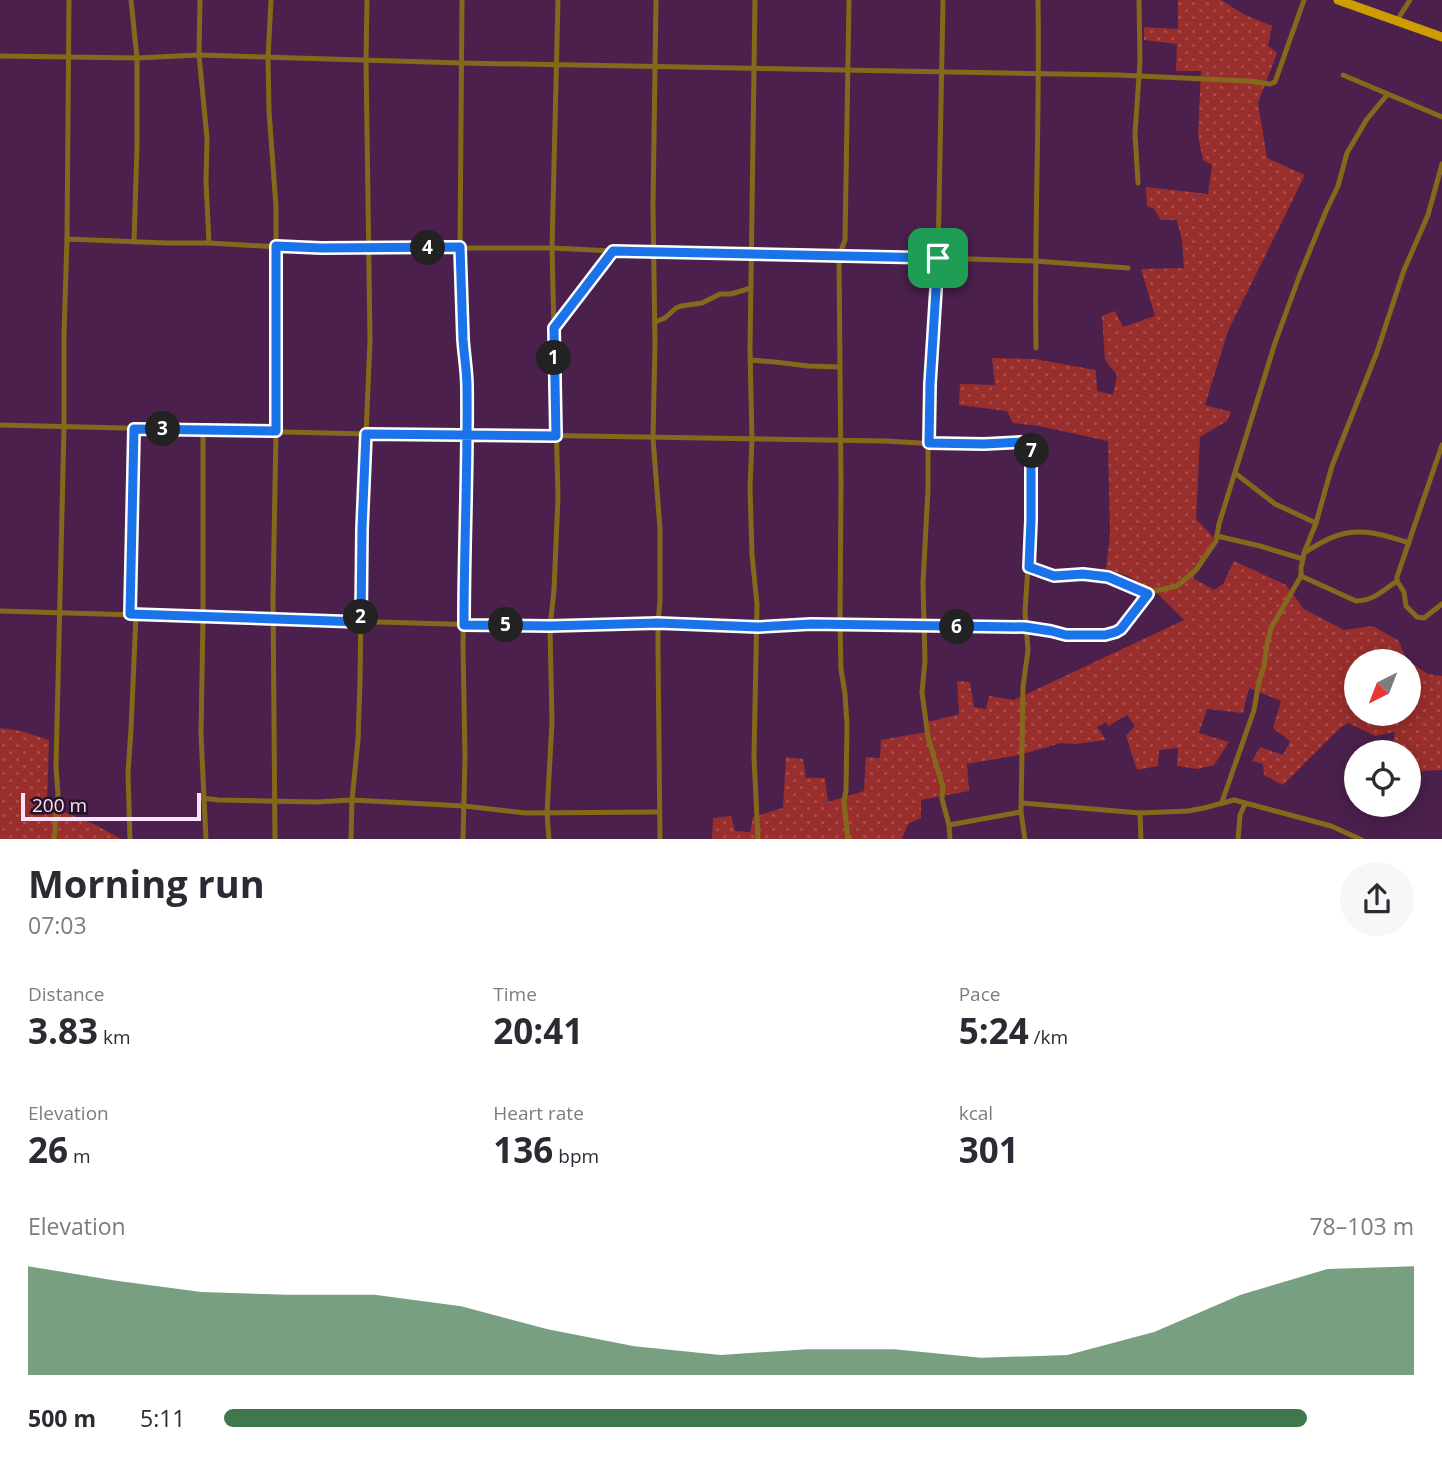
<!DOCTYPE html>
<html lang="en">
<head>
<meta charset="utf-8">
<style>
  body { margin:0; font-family:"Open Sans",sans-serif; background:#f7f7f7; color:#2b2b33; height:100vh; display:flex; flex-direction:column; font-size:26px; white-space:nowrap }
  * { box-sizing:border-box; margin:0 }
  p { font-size:23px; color:#7c7c81 }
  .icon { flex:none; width:38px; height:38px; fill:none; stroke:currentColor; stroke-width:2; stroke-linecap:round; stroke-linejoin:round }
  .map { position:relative; height:839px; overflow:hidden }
  .side { display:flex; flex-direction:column; background:#fff; flex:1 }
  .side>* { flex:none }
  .needle { width:46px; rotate:222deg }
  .tools { position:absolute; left:1344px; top:649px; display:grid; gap:14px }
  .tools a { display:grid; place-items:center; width:77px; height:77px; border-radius:50%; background:#fff; box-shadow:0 4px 18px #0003; font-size:35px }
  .scale { position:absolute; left:21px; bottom:18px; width:180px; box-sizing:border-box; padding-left:7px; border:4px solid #fde2fd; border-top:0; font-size:19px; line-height:24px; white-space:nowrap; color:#fde2fd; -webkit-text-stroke:5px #271427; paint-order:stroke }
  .pin { position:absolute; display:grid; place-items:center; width:60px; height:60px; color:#fff; margin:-30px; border-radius:14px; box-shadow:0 4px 10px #0006 }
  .km { position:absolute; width:35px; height:35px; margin:-18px; border-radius:50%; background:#222; color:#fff; font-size:19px; line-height:35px; text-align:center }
  .round { display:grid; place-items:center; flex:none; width:74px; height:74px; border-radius:37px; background:#f7f7f7 }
  .overview { display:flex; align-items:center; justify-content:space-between; height:119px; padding:0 28px }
  h1 { font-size:38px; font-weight:700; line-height:52px }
  .figures { display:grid; grid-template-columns:repeat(3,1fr); gap:10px; height:119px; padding:7px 28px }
  .figures div { display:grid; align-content:center }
  .figures b { font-size:35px; font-weight:700 }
  .figures small { font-size:19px; font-weight:400 }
  .figures p { font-size:19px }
  .chart { height:196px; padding:14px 28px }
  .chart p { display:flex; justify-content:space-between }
  .chart svg { width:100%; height:126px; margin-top:7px; fill:#41774d; opacity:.7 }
  ul { padding:0 28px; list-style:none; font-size:23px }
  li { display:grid; grid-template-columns:112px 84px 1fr; align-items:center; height:52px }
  li i { height:18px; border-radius:9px; background:#41774d }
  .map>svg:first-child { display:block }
  .grass { fill:url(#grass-dots); fill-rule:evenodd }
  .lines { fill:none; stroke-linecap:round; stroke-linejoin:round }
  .street { stroke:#86681c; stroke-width:5 }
  .primary { stroke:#cd9c00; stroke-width:9 }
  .route-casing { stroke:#fff; stroke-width:14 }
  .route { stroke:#1a73e8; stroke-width:9 }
</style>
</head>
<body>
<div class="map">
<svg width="1442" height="840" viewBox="0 0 1442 840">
  <defs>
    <pattern id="grass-dots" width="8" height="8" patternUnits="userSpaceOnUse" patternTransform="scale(1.75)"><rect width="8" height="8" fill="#992f2c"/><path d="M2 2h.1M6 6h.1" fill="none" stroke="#a84d4c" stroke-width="1.8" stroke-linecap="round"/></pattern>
  </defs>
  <rect width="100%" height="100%" fill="#4b204d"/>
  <g class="grass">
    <path d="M1178,0H1221L1245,15L1272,26L1268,46L1277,53L1258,103L1267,158L1305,175L1228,331L1205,405L1231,412L1227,421L1200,437L1196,519L1214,538L1193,578L1214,590L1223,584L1234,561L1286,585L1304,609L1344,630L1373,626L1399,641L1406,659L1428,674L1442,676V770L1422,771L1409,765V752H1391L1395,732L1375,736L1348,723L1339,729L1283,785L1264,775L1263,764L1252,761L1260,747L1283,755L1290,741L1273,728L1281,701L1249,688L1243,713L1207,709L1199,733L1229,742L1214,765L1198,769L1177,766L1178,748L1159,750L1158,766L1137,770L1126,736L1135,726L1127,715L1108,726L1106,722L1097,727L1106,740L1075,744L1061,743L1019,755L967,764L969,791L921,800V818L908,824L902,839L712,840L713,818L731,816L735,831L750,832L753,817L783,808L786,757L803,759L806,778H825L828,802L864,791L866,757L880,758L881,740L926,732L928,722L959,714L957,681L970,682L974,707L986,709L989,696L1014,700L1184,620L1158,594L1128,576L1106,569L1110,535L1108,441L1039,426L1013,423L1007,411L959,405L960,384L995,385L992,358L1035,359L1096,370L1097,391L1113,395L1117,375L1105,360L1102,316L1115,311L1123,327L1155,316L1141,269L1184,268L1182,240L1177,220H1161L1154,209L1147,206L1146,187L1208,194L1212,165L1203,160L1198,136L1201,71H1176L1177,44L1144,40V27L1178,29ZM1356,662H1409V714H1356Z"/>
    <path d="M0,728L21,731L49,740L47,805L96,825L121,839L0,840Z"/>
  </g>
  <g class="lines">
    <g class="street">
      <path d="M131,0L137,58V147L134,242"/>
      <path d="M200,0L199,55L207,138L206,182L209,243"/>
      <path d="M271,0L268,58L269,111L276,207V431L273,598L275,840"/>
      <path d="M462,0L460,247L463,339L467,384L463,646L465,758L463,840"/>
      <path d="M656,0L653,206L655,344L653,438L660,529V601L658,623V649L660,840"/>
      <path d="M755,0L750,349L752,440L750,487L752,555L757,604L754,757L758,840"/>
      <path d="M943,0L938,258L928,416V489L923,583L925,661L922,692L928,737L943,787L942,799L949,825L950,840"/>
      <path d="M1396,22L1410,0"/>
      <path d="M0,56L137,58L199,55L462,63L1118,75L1248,81L1270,84L1275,82L1304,0"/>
      <path d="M1343,75L1442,117"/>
      <path d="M1138,183L1135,134L1140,61L1139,0"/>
      <path d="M67,239L166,243H209L296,248H552L613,251L938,258L1035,261L1128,268"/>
      <path d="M655,322L665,318L676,308L681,306L702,303L720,294H731L751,288"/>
      <path d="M554,329L613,251"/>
      <path d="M1036,348C1034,232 1040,116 1038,0"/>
      <path d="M750,360L775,362L808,366L840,367"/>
      <path d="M0,425L367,434H467L885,441L955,445L1022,441C1029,443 1031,445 1032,452L1031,520L1025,612L1028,650L1023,687L1021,812L1025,840"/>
      <path d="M203,430V617L201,734L206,840"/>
      <path d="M1442,445L1397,577V581L1404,592L1406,606L1417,617L1424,618L1442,604"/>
      <path d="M1235,473L1275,504L1316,523"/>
      <path d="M1217,536L1260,546L1303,559"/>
      <path d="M1304,553C1315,546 1327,538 1339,535C1362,527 1387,536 1409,543"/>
      <path d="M1029,567L1054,576L1083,574L1108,577L1148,594"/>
      <path d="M1301,576L1356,601C1373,601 1384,590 1397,581"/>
      <path d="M0,611L550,627L658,623L758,627L811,624L1025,627L1051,631L1070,636L1105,635L1117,632L1126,624L1150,592L1177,586L1196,570L1216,541L1219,524L1275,343L1299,277L1326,211L1338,186L1347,153L1367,119L1387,95"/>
      <path d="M130,614L134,429"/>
      <path d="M203,798L218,800L316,802L352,800L464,806L525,813L659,812"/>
      <path d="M1222,802L1254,710L1259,682L1264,666L1267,645L1271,628L1301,576V568L1304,553L1316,523L1332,466L1377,352L1404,270L1428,215L1442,164"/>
      <path d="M1022,803L1140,813L1188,811L1204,808L1234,800L1331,826L1362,840"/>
      <path d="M1140,813L1141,840"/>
      <path d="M949,825L1021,812"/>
      <path d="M54,840L58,794L56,767L64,426V334L67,239L69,0"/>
      <path d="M130,840L128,773L131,729L136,615"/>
      <path d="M351,840L352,800L358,740L360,682L362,529L370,340L366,60L367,0"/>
      <path d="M549,840L547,813L552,722L550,627L554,590L558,497L552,248L558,0"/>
      <path d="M848,840L844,802L846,790L847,725L845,694L841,669L840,624L841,482L839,256L845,240L849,0"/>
      <path d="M1238,840L1240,815L1245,804"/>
    </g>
    <path class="primary" d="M1338,0L1442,37"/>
  </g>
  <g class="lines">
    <g class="route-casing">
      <path id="route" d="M938,258L613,251L554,328L556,436L366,434L362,529L361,622L130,614L134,429L276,431V246L321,248L460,247C461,278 462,309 463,339C464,355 467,371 467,387C468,466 464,546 464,625L550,626L658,623L758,627L811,624L1025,627L1051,631L1066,635H1105L1116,632L1121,629L1148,594L1108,577L1083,574L1054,576L1029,567L1031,520V446L1027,443L1021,442L984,444L929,443L930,384L938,258"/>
    </g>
    <use href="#route" class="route"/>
  </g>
</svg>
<div class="tools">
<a><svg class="needle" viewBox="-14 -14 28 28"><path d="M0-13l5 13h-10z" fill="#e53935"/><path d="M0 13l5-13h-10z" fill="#7c7c81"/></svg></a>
<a><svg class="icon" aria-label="locate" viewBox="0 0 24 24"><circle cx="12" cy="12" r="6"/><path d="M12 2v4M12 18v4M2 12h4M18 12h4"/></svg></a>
</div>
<div class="scale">200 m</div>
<div class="pin" style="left:938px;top:258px;background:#1e9e55"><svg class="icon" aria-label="arrive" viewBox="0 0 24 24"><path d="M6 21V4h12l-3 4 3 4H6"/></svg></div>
<b class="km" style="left:554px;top:358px">1</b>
<b class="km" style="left:361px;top:617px">2</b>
<b class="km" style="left:163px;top:429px">3</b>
<b class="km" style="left:428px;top:248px">4</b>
<b class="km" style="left:506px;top:625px">5</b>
<b class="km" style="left:957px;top:627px">6</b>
<b class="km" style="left:1032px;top:451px">7</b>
</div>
<section class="side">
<div class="overview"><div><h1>Morning run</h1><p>07:03</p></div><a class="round"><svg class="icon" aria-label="share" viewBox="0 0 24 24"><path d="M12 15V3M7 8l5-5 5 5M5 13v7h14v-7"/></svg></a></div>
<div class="figures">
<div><p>Distance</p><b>3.83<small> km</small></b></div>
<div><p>Time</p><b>20:41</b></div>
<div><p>Pace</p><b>5:24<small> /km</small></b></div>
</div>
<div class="figures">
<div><p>Elevation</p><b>26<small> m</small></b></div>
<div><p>Heart rate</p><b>136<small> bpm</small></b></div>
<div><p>kcal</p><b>301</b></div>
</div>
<div class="chart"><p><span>Elevation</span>78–103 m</p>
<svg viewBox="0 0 160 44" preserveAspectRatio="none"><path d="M0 44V6L10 11L20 15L30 16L40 16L50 20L60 28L70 34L80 37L90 35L100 35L110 38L120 37L130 29L140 16L150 7L160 6V44z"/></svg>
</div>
<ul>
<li><b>500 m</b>5:11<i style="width:91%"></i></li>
</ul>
</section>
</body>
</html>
